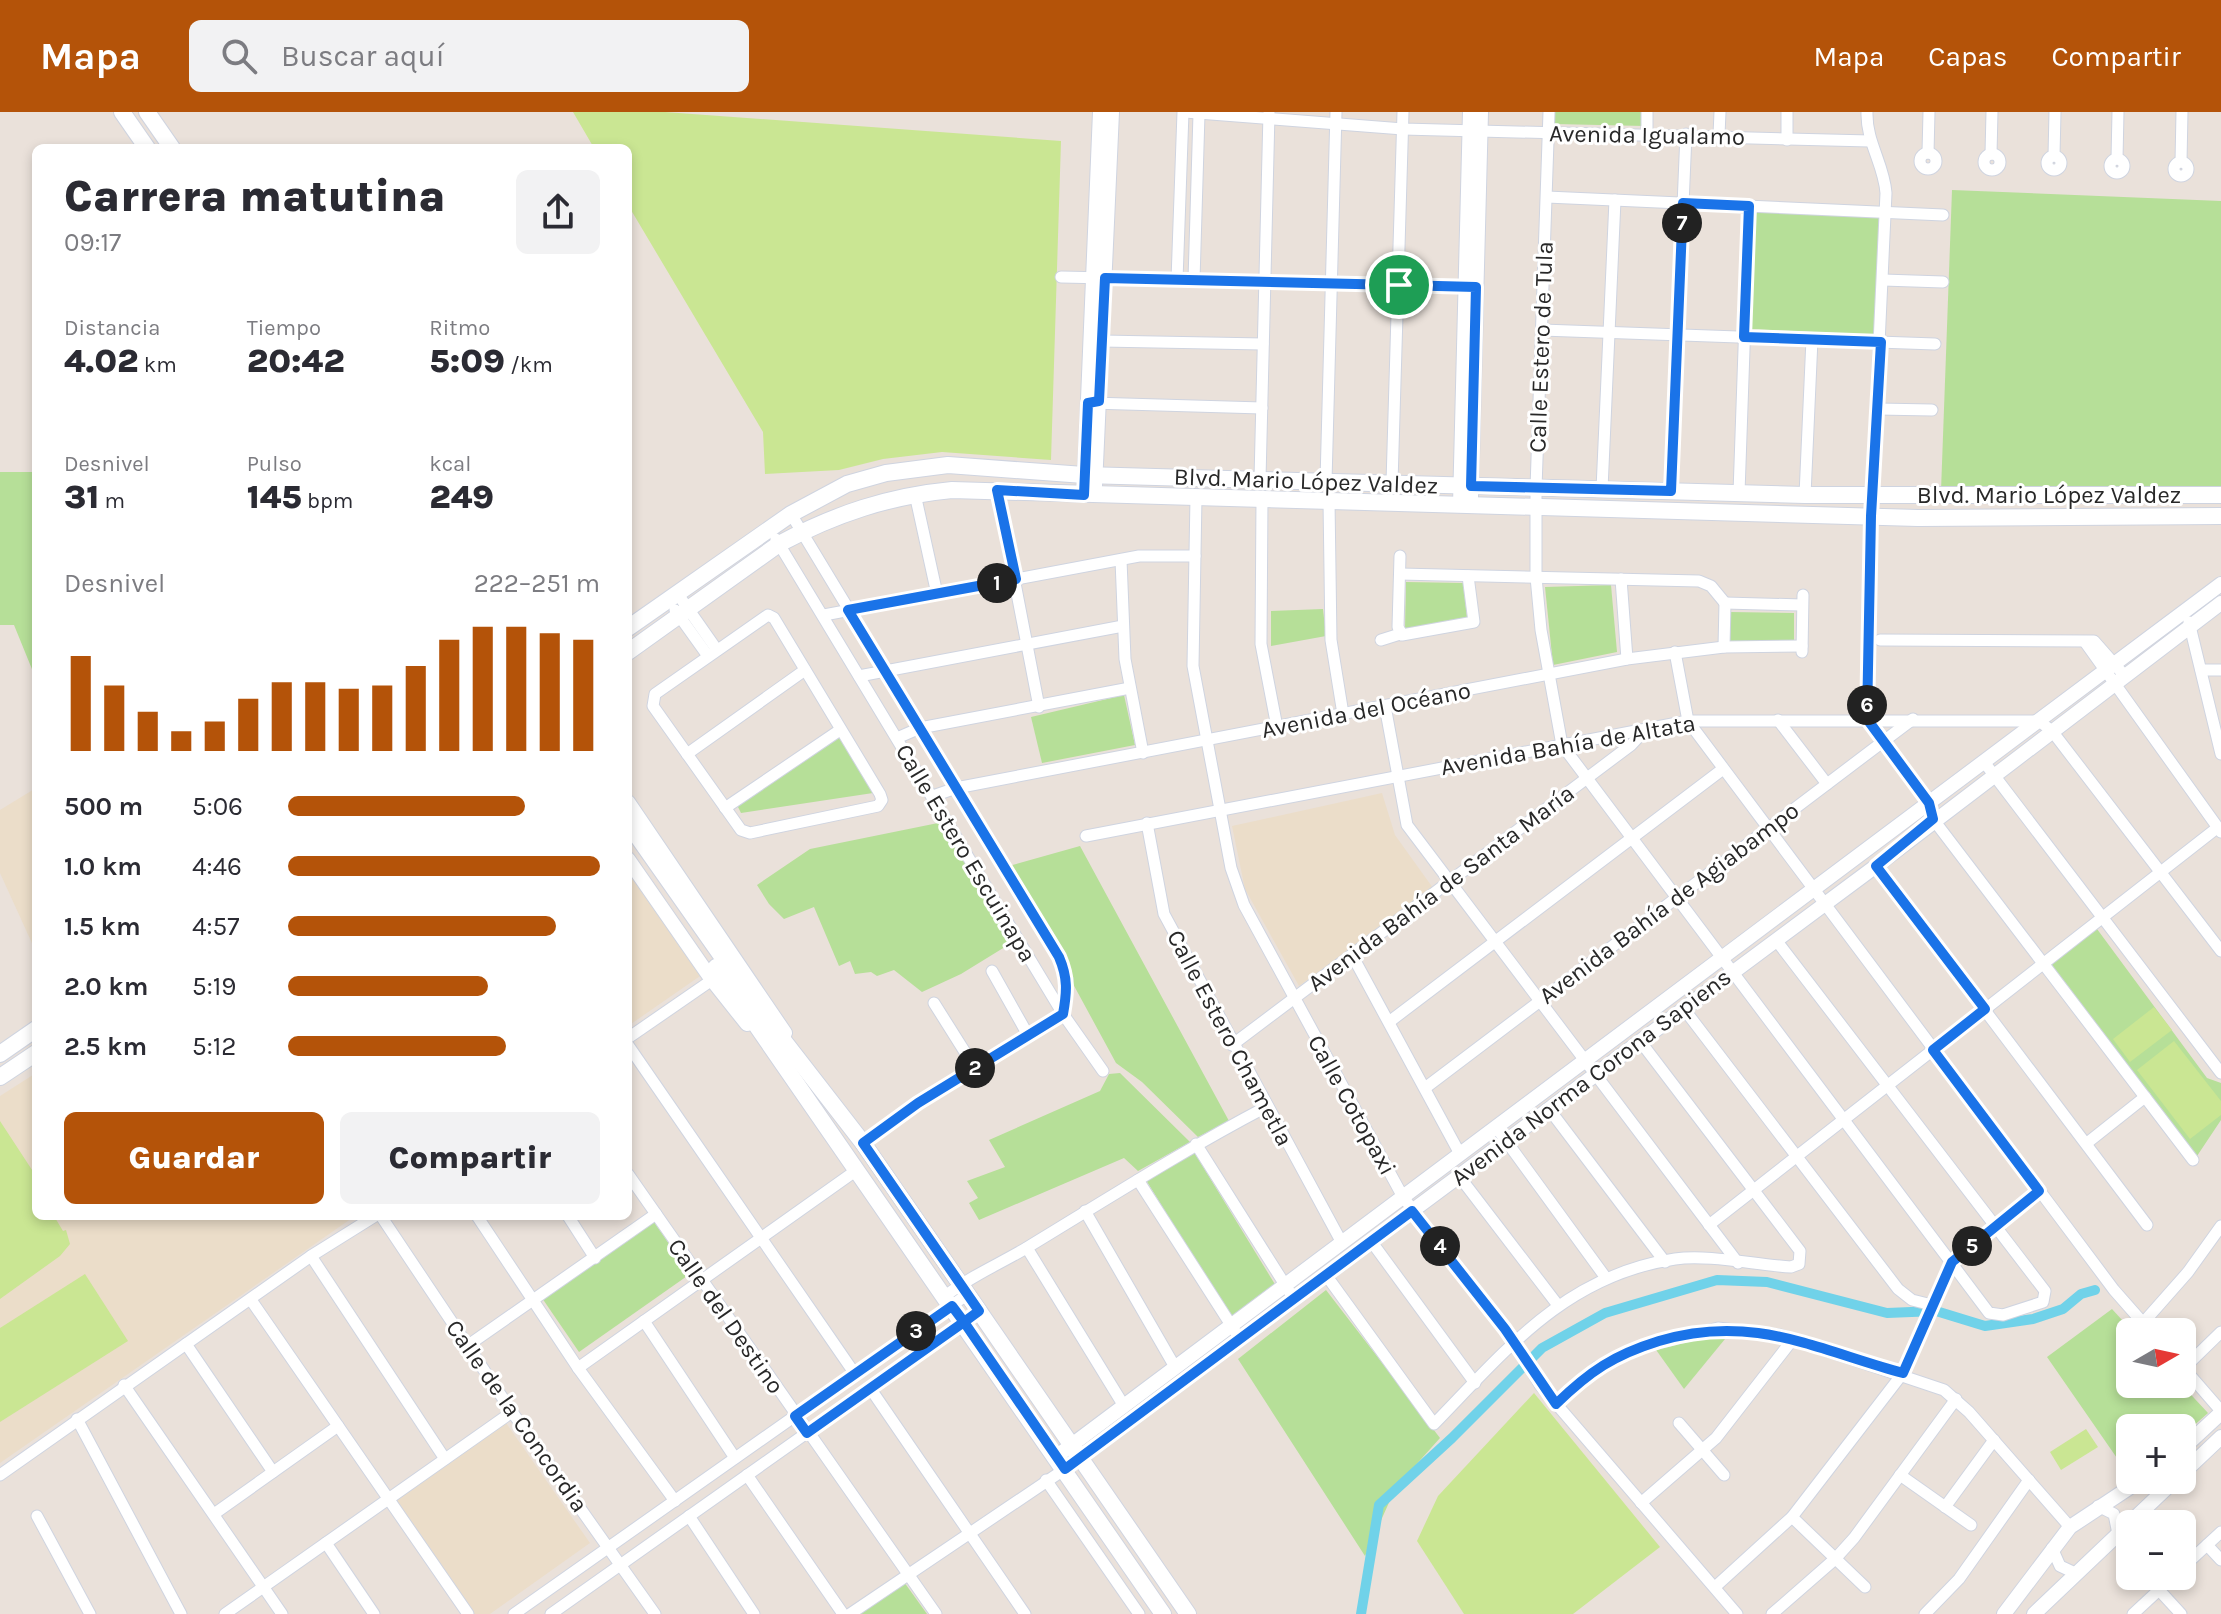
<!DOCTYPE html>
<html lang="es">
<head>
<meta charset="utf-8">
<style>
  body { margin:0; font-family:Karla,sans-serif; background:#f2f2f3; color:#2b2b33; height:100vh; display:flex; flex-direction:column; font-size:30px; white-space:nowrap }
  * { box-sizing:border-box; margin:0 }
  p { font-size:26px; color:#7c7c81 }
  .icon { flex:none; width:44px; height:44px; fill:none; stroke:currentColor; stroke-width:2; stroke-linecap:round; stroke-linejoin:round }
  .map { position:relative; flex:1; overflow:hidden }
  .details { position:absolute; left:32px; top:32px; width:600px; height:1076px; display:flex; flex-direction:column; background:#fff; border-radius:12px; box-shadow:0 4px 12px #0003 }
  .details>* { flex:none }
  .needle { width:52px; rotate:81deg }
  .controls { position:absolute; left:2116px; top:1206px; display:grid; gap:16px }
  .controls a { display:grid; place-items:center; width:80px; height:80px; border-radius:12px; background:#fff; box-shadow:0 4px 12px #0003; font-size:40px }
  .pin { position:absolute; display:grid; place-items:center; width:68px; height:68px; color:#fff; margin:-34px; border:4px solid #fff; border-radius:50%; box-shadow:0 2px 8px #0007 }
  .km { position:absolute; width:40px; height:40px; margin:-20px; border-radius:50%; background:#222; color:#fff; font-size:22px; line-height:40px; text-align:center }
  .round { display:grid; place-items:center; flex:none; width:84px; height:84px; border-radius:12px; background:#f2f2f3 }
  .overview { display:flex; align-items:center; justify-content:space-between; height:136px; padding:0 32px }
  h1 { font-size:44px; font-weight:800; line-height:60px }
  .metrics { display:grid; grid-template-columns:repeat(3,1fr); gap:12px; height:136px; padding:8px 32px }
  .metrics div { display:grid; align-content:center }
  .metrics b { font-size:34px; font-weight:800 }
  .metrics small { font-size:22px; font-weight:400 }
  .metrics p { font-size:22px }
  .chart { height:224px; padding:16px 32px }
  .chart p { display:flex; justify-content:space-between }
  .chart svg { width:100%; height:144px; margin-top:8px; stroke:#b45309; stroke-width:6 }
  .action { display:flex; gap:16px; margin-top:auto; padding:16px 32px }
  .action a { flex:1; height:92px; border-radius:12px; background:#b45309; color:#fff; font-size:32px; font-weight:800; line-height:92px; text-align:center }
  .action a+a { background:#f2f2f3; color:#2b2b33 }
  ul { padding:0 32px; list-style:none; font-size:26px }
  li { display:grid; grid-template-columns:128px 96px 1fr; align-items:center; height:60px }
  li i { height:20px; border-radius:10px; background:#b45309 }
  header { display:flex; align-items:center; gap:48px; box-sizing:border-box; height:112px; padding:0 40px; background:#b45309; color:#fff }
  header strong { font-size:38px }
  nav { display:flex; gap:44px; margin-inline-start:auto; font-size:28px }
  .search { width:560px; height:72px; background:#f2f2f3; display:flex; align-items:center; gap:20px; box-sizing:border-box; padding:0 28px; border-radius:12px; color:#7c7c81; font-size:30px }
  .map>svg:first-child { display:block }
  .education { fill:#ebddc9 }
  .green { fill:#b6df98 }
  .pitch { fill:#cae693 }
  .lines { fill:none; stroke-linecap:round; stroke-linejoin:round }
  .canal { stroke:#70d2e9; stroke-width:10 }
  .minor-casing { stroke:#cfd4e0; stroke-width:13 }
  .tertiary-casing { stroke:#cfd4e0; stroke-width:16 }
  .secondary-casing { stroke:#cfd4e0; stroke-width:18 }
  .minor { stroke:#fff; stroke-width:11 }
  .tertiary { stroke:#fff; stroke-width:14 }
  .secondary { stroke:#fff; stroke-width:16 }
  .route-casing { stroke:#fff; stroke-width:16 }
  .route { stroke:#1a73e8; stroke-width:10 }
  .labels { text-anchor:middle; stroke-width:6; stroke-linejoin:round; paint-order:stroke }
  .street-label { font-size:24px; fill:#282828; stroke:#fff }
</style>
</head>
<body>
<header>
<strong>Mapa</strong>
<div class="search"><svg class="icon" aria-label="search" viewBox="0 0 24 24"><circle cx="10" cy="10" r="6"/><path d="M15 15l6 6"/></svg>Buscar aquí</div>
<nav><a>Mapa</a><a>Capas</a><a>Compartir</a></nav>
</header>
<div class="map">
<svg width="2221" height="1502" viewBox="0 0 2221 1502">
  <rect width="100%" height="100%" fill="#eae1da"/>
  <g class="education">
    <path d="M36,676V840L0,761V698Z"/>
    <path d="M1382,681L1395,723L1433,776L1299,874L1245,777L1232,714Z"/>
    <path d="M628,757L703,862L628,914Z"/>
    <path d="M36,961V1104H355L0,1351V984Z"/>
    <path d="M504,1308L590,1431L490,1502H473L391,1386Z"/>
  </g>
  <g class="green">
    <path d="M1555,0H1645V14L1554,12Z"/>
    <path d="M1952,78L2221,89V383L1941,379Z"/>
    <path d="M1755,98L1879,104L1874,223L1750,217Z"/>
    <path d="M0,360H36V567L14,513H0Z"/>
    <path d="M1406,470L1463,471L1467,505L1405,517Z"/>
    <path d="M1611,473L1617,540L1553,553L1545,475Z"/>
    <path d="M1323,497L1326,524L1271,534V499Z"/>
    <path d="M1729,500L1794,501V529H1729Z"/>
    <path d="M1124,583L1135,633L1042,651L1031,605Z"/>
    <path d="M838,622L873,681L741,701L735,689Z"/>
    <path d="M943,710L1013,830L961,862L922,880L894,858L877,864L871,860L855,862L850,849L839,854L814,795L784,807L769,792L757,773L810,737Z"/>
    <path d="M1080,734L1229,1009L1198,1025L1142,970L1116,951L1009,754Z"/>
    <path d="M2097,817L2207,966L2221,971V1008L2197,1044L2051,852Z"/>
    <path d="M1120,961L1190,1030L1138,1059L1124,1046L979,1108L969,1091L978,1086L967,1069L1005,1055L989,1028L1100,979L1109,962Z"/>
    <path d="M1194,1040L1276,1174L1231,1207L1146,1068Z"/>
    <path d="M652,1107L690,1162L579,1240L542,1186Z"/>
    <path d="M1326,1178L1440,1326L1396,1375L1365,1444L1238,1247Z"/>
    <path d="M2112,1197L2133,1220H2130V1272H2181L2208,1301L2182,1324V1316H2130L2128,1362L2047,1245Z"/>
    <path d="M1690,1226L1725,1227L1684,1277L1654,1235Z"/>
    <path d="M904,1470L927,1502H857Z"/>
  </g>
  <g class="pitch">
    <path d="M573,0H665L1061,29L1051,348L942,340L883,347L839,358L765,362L763,320L628,93V36H594Z"/>
    <path d="M2154,895L2172,918L2130,950L2113,927Z"/>
    <path d="M2174,929L2221,989V1003L2190,1027L2137,958Z"/>
    <path d="M0,1009L36,1064V1104H54L63,1119L66,1118L70,1132L60,1144L0,1187Z"/>
    <path d="M85,1162L128,1229L0,1310V1216Z"/>
    <path d="M1534,1281L1660,1435L1573,1502H1464L1417,1429L1438,1384Z"/>
    <path d="M2086,1317L2098,1335L2061,1358L2050,1340Z"/>
  </g>
  <g class="lines">
    <path class="canal" d="M1361,1502L1379,1393L1452,1326L1542,1236L1605,1201L1717,1168L1767,1170L1887,1201L1936,1199L1985,1214L2033,1207L2063,1197L2081,1182L2095,1178"/>
    <g class="minor-casing">
      <g id="minor">
        <path d="M1185,0L1403,17L1870,29"/>
        <path d="M1549,0L1536,376V465L1541,518L1562,633L1989,1201L2003,1203L2043,1190L2045,1179L1776,828"/>
        <path d="M1867,0C1866,30 1884,52 1886,81L1871,404L1867,607L1929,691L1933,707L2193,1048"/>
        <path d="M1647,22V0"/>
        <path d="M1719,23L1720,0"/>
        <path d="M1787,28V0"/>
        <circle cx="1928" cy="49" r="8"/>
        <path d="M1928,41L1929,0"/>
        <path d="M1991,42L1992,0"/>
        <circle cx="1992" cy="50" r="8"/>
        <circle cx="2054" cy="51" r="7"/>
        <path d="M2054,44L2055,0"/>
        <circle cx="2117" cy="54" r="7"/>
        <path d="M2117,47L2118,0"/>
        <path d="M2181,50L2182,0"/>
        <circle cx="2181" cy="57" r="7"/>
        <path d="M1547,85L1943,103"/>
        <path d="M1061,165L1473,174"/>
        <path d="M1177,168L1183,0"/>
        <path d="M1194,168L1199,2"/>
        <path d="M1883,168L1943,170"/>
        <path d="M1542,218L1935,232"/>
        <path d="M1102,229L1263,232"/>
        <path d="M1091,291L1262,296"/>
        <path d="M1878,297L1932,298"/>
        <path d="M1260,367L1269,1"/>
        <path d="M1326,369L1336,0"/>
        <path d="M1392,371L1403,0"/>
        <path d="M1602,377L1615,88"/>
        <path d="M997,378L1039,595"/>
        <path d="M1671,379L1686,22"/>
        <path d="M1739,381L1749,94"/>
        <path d="M915,382L937,482"/>
        <path d="M1805,383L1812,227"/>
        <path d="M1196,385L1193,554L1231,756L1244,793L1403,1085L1515,1231L1540,1273L1737,1502"/>
        <path d="M1262,387L1261,532L1277,615"/>
        <path d="M1329,389L1331,528L1343,602"/>
        <path d="M791,402L1059,845L1067,867L1063,902"/>
        <path d="M776,427L1063,902L1103,959"/>
        <path d="M1400,444L1398,515L1402,523L1474,510L1468,464"/>
        <path d="M1121,448L1125,547L1143,641"/>
        <path d="M1400,462L1699,469L1711,474L1725,491"/>
        <path d="M1621,467L1627,547"/>
        <path d="M677,481L717,538"/>
        <path d="M1725,491L1802,493"/>
        <path d="M675,498L708,544"/>
        <path d="M768,503L774,506L880,682L882,688L878,694L750,721L741,718L653,594L655,582Z"/>
        <path d="M824,503L1139,444H1195"/>
        <path d="M2189,510L2221,642"/>
        <path d="M1381,528L1400,522"/>
        <path d="M1880,528L2094,529L2124,563"/>
        <path d="M2085,530L2221,720"/>
        <path d="M1724,535L1725,491"/>
        <path d="M1675,540L1688,609L2114,1178L2151,1220"/>
        <path d="M1802,540L1803,483"/>
        <path d="M2201,558H2221"/>
        <path d="M859,564L1123,514"/>
        <path d="M1385,594L1407,713L1738,1151"/>
        <path d="M1778,608L1827,672"/>
        <path d="M897,626L920,616L1130,576"/>
        <path d="M687,642L805,558"/>
        <path d="M1984,650L2221,961"/>
        <path d="M933,684L956,676L1627,547L1724,535L1802,534"/>
        <path d="M725,696L840,618"/>
        <path d="M1147,711L1164,802L1342,1131"/>
        <path d="M1086,724L1688,609H2039L2052,619L2221,839"/>
        <path d="M1876,754L2147,1113"/>
        <path d="M1352,843L1460,1042"/>
        <path d="M992,859L1028,923"/>
        <path d="M934,891L975,956"/>
        <path d="M1684,897L1898,1177L1912,1188L1932,1193"/>
        <path d="M1389,910L1723,657"/>
        <path d="M628,926L712,868"/>
        <path d="M628,933L855,1262"/>
        <path d="M1232,933L1631,633L1646,617"/>
        <path d="M1425,976L1913,607"/>
        <path d="M1549,997L1665,1150"/>
        <path d="M1496,1015L1606,1166"/>
        <path d="M863,1031L918,991L1063,902"/>
        <path d="M2087,1031L2145,985"/>
        <path d="M1196,1032L1294,1187"/>
        <path d="M628,1062L936,1502"/>
        <path d="M1459,1064L1557,1192"/>
        <path d="M1138,1068L1240,1227"/>
        <path d="M1085,1099L1175,1255"/>
        <path d="M381,1104L512,1300L655,1502"/>
        <path d="M477,1104L578,1256L675,1389"/>
        <path d="M568,1104L595,1146"/>
        <path d="M1709,1113L2217,716"/>
        <path d="M1371,1129L1475,1271"/>
        <path d="M1027,1136L1124,1294"/>
        <path d="M311,1144L445,1347"/>
        <path d="M1326,1163L1434,1312C1506,1238 1566,1163 1675,1147C1708,1142 1756,1153 1791,1155L1799,1152L1800,1139L1640,929"/>
        <path d="M944,1185C970,1164 1000,1152 1028,1135C1107,1087 1184,1038 1266,995"/>
        <path d="M251,1188L468,1502"/>
        <path d="M644,1209L735,1346"/>
        <path d="M2143,1211L2188,1160L2221,1114"/>
        <path d="M186,1232L273,1360"/>
        <path d="M467,1234L656,1102"/>
        <path d="M2182,1254L2221,1299"/>
        <path d="M578,1256L854,1060"/>
        <path d="M2184,1256L2221,1220"/>
        <path d="M124,1273L282,1502"/>
        <path d="M870,1276L1025,1502"/>
        <path d="M1556,1292L1597,1255L1642,1235L1718,1216L1780,1223L1944,1278L1969,1300L2070,1415"/>
        <path d="M77,1307L181,1502"/>
        <path d="M1679,1311L1724,1363"/>
        <path d="M0,1363L311,1144L375,1104"/>
        <path d="M747,1363L843,1502"/>
        <path d="M1900,1363L1971,1413"/>
        <path d="M1046,1368L1139,1502"/>
        <path d="M1641,1391L1716,1326L1793,1227"/>
        <path d="M2098,1394L2114,1402L2118,1422"/>
        <path d="M1945,1395L1994,1328"/>
        <path d="M214,1402L338,1314"/>
        <path d="M37,1404L90,1502"/>
        <path d="M689,1404L754,1502"/>
        <path d="M1792,1405L1865,1475"/>
        <path d="M326,1431L374,1502"/>
        <path d="M2207,1433L2221,1448"/>
        <path d="M2052,1436L2060,1454L2075,1461"/>
        <path d="M2182,1456L2221,1420"/>
        <path d="M1715,1475L1792,1405L1903,1261L1952,1150L2039,1079"/>
        <path d="M2159,1478L2181,1502"/>
        <path d="M225,1502L512,1300"/>
        <path d="M514,1502L968,1182"/>
        <path d="M551,1502L979,1199"/>
        <path d="M850,1502L1065,1357"/>
        <path d="M1772,1502L1835,1447L1854,1426L1956,1287"/>
        <path d="M1925,1502L1959,1467L2029,1368"/>
        <path d="M2133,1502L2174,1464"/>
      </g>
    </g>
    <g class="tertiary-casing">
      <g id="tertiary">
        <path d="M1095,374L1112,0"/>
        <path d="M1084,383L1100,0"/>
        <path d="M1471,385L1481,0"/>
        <path d="M1460,393L1470,0"/>
        <path d="M628,690L785,921"/>
        <path d="M628,747L712,868L747,912"/>
        <path d="M2182,1337L2221,1301"/>
        <path d="M1057,1344L2221,472"/>
        <path d="M1065,1357L1876,754L2221,491"/>
        <path d="M2182,1362L2221,1325"/>
        <path d="M2004,1502L2070,1415L2141,1368"/>
        <path d="M2034,1502L2175,1368"/>
      </g>
    </g>
    <g class="secondary-casing">
      <g id="secondary">
        <path d="M122,0L147,36"/>
        <path d="M147,0L172,36"/>
        <path d="M628,516L791,402L847,372L886,361L948,353L1084,363L1805,383H2221"/>
        <path d="M628,540L779,432C835,402 889,384 952,378L1918,406L2221,404"/>
        <path d="M628,711L756,893L863,1031L1188,1502"/>
        <path d="M716,855L1163,1502"/>
        <path d="M0,942L36,917"/>
        <path d="M0,965L36,941"/>
      </g>
    </g>
    <use href="#minor" class="minor"/>
    <use href="#tertiary" class="tertiary"/>
    <use href="#secondary" class="secondary"/>
  </g>
  <g class="lines">
    <g class="route-casing">
      <path id="route" d="M1399,173L1105,166L1099,289L1088,291L1084,383L997,378L1016,467L848,498L1059,845C1068,866 1067,880 1063,902L918,991L863,1031L979,1199L964,1210L807,1321L795,1304L952,1194L964,1210L1065,1357L1412,1099L1505,1217L1556,1292C1590,1259 1614,1243 1659,1229C1752,1201 1815,1237 1903,1261L1952,1150L2039,1079L1933,938L1985,897L1876,754L1933,707L1929,691L1867,607L1871,404L1881,230L1744,225L1749,94L1683,91L1671,379L1471,374L1476,175L1399,173"/>
    </g>
    <use href="#route" class="route"/>
  </g>
  <g class="labels">
    <g class="street-label">
      <text transform="translate(1647 23) rotate(1)" y="8">Avenida Igualamo</text>
      <text transform="translate(1541 235) rotate(-88)" y="8">Calle Estero de Tula</text>
      <text transform="translate(1306 369) rotate(2)" y="8">Blvd. Mario López Valdez</text>
      <text x="2049" y="391">Blvd. Mario López Valdez</text>
      <text transform="translate(1366 598) rotate(-11)" y="8">Avenida del Océano</text>
      <text transform="translate(1568 633) rotate(-10)" y="8">Avenida Bahía de Altata</text>
      <text transform="translate(966 741) rotate(59)" y="8">Calle Estero Escuinapa</text>
      <text transform="translate(1441 776) rotate(-37)" y="8">Avenida Bahía de Santa María</text>
      <text transform="translate(1669 791) rotate(-37)" y="8">Avenida Bahía de Agiabampo</text>
      <text transform="translate(1230 926) rotate(62)" y="8">Calle Estero Chametla</text>
      <text transform="translate(1591 965) rotate(-37)" y="8">Avenida Norma Corona Sapiens</text>
      <text transform="translate(1352 993) rotate(61)" y="8">Calle Cotopaxi</text>
      <text transform="translate(726 1204) rotate(55)" y="8">Calle del Destino</text>
      <text transform="translate(517 1304) rotate(55)" y="8">Calle de la Concordia</text>
    </g>
  </g>
</svg>
<div class="controls">
<a><svg class="needle" viewBox="-14 -14 28 28"><path d="M0-13l5 13h-10z" fill="#e53935"/><path d="M0 13l5-13h-10z" fill="#7c7c81"/></svg></a>
<a>+</a>
<a>−</a>
</div>
<div class="pin" style="left:1399px;top:173px;background:#1e9e55"><svg class="icon" aria-label="arrive" viewBox="0 0 24 24"><path d="M6 21V4h12l-3 4 3 4H6"/></svg></div>
<b class="km" style="left:997px;top:471px">1</b>
<b class="km" style="left:975px;top:956px">2</b>
<b class="km" style="left:916px;top:1219px">3</b>
<b class="km" style="left:1440px;top:1134px">4</b>
<b class="km" style="left:1972px;top:1134px">5</b>
<b class="km" style="left:1867px;top:593px">6</b>
<b class="km" style="left:1682px;top:111px">7</b>
<section class="details">
<div class="overview"><div><h1>Carrera matutina</h1><p>09:17</p></div><a class="round"><svg class="icon" aria-label="share" viewBox="0 0 24 24"><path d="M12 15V3M7 8l5-5 5 5M5 13v7h14v-7"/></svg></a></div>
<div class="metrics">
<div><p>Distancia</p><b>4.02<small> km</small></b></div>
<div><p>Tiempo</p><b>20:42</b></div>
<div><p>Ritmo</p><b>5:09<small> /km</small></b></div>
</div>
<div class="metrics">
<div><p>Desnivel</p><b>31<small> m</small></b></div>
<div><p>Pulso</p><b>145<small> bpm</small></b></div>
<div><p>kcal</p><b>249</b></div>
</div>
<div class="chart"><p><span>Desnivel</span>222–251 m</p>
<svg viewBox="0 0 160 44" preserveAspectRatio="none"><path d="M5 44V15M15 44V24M25 44V32M35 44V38M45 44V35M55 44V28M65 44V23M75 44V23M85 44V25M95 44V24M105 44V18M115 44V10M125 44V6M135 44V6M145 44V8M155 44V10"/></svg>
</div>
<ul>
<li><b>500 m</b>5:06<i style="width:76%"></i></li>
<li><b>1.0 km</b>4:46<i style="width:100%"></i></li>
<li><b>1.5 km</b>4:57<i style="width:86%"></i></li>
<li><b>2.0 km</b>5:19<i style="width:64%"></i></li>
<li><b>2.5 km</b>5:12<i style="width:70%"></i></li>
</ul>
<div class="action"><a>Guardar</a><a>Compartir</a></div>
</section>
</div>
</body>
</html>
